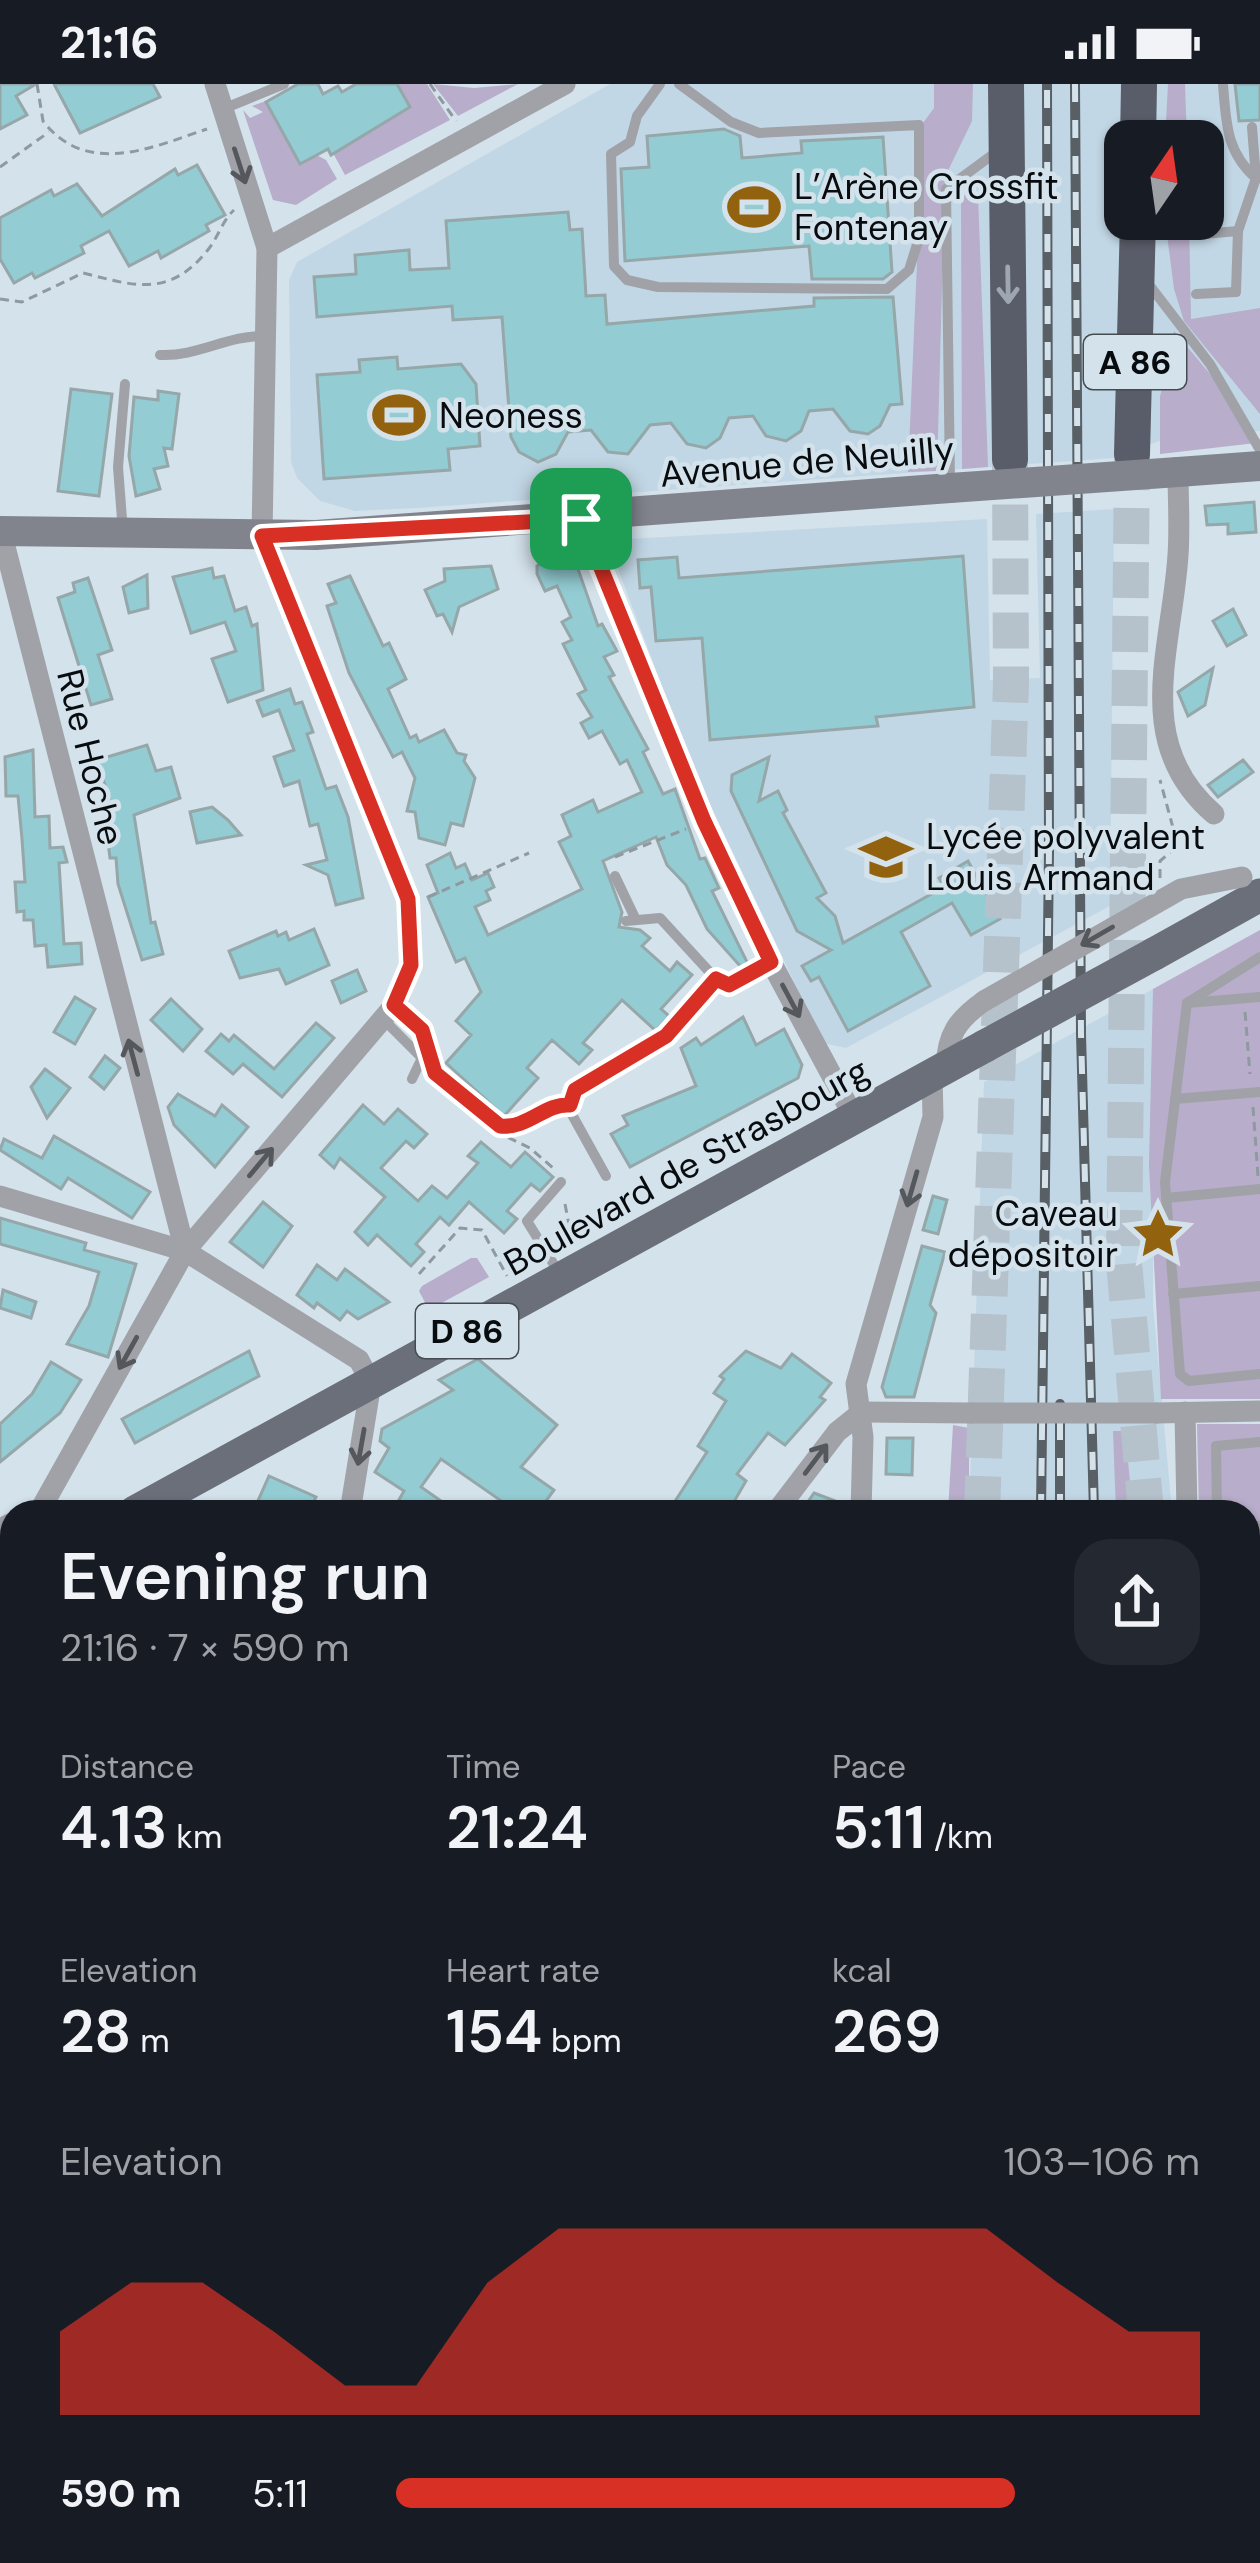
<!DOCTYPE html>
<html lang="en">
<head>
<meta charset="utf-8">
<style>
  body { margin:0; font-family:"DM Sans",sans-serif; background:#242831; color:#f1f3f6; height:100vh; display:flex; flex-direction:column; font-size:45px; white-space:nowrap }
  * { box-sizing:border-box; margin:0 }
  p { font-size:39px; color:#9ea1a6 }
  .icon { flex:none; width:66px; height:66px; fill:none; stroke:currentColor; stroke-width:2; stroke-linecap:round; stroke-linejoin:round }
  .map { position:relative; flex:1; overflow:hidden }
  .panel { position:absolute; left:0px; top:1416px; width:1260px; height:1065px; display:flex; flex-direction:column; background:#171b24; border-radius:36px 36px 0 0; box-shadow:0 3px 9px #0004 }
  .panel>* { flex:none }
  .needle { width:78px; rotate:13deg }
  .controls { position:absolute; left:1104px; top:36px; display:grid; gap:24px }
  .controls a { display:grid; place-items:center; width:120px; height:120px; border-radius:24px; background:#171b24; box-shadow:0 3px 9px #0004; font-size:60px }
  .pin { position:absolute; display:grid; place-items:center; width:102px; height:102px; color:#fff; margin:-51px; border-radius:24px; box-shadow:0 6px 18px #0006 }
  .round { display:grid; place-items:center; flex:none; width:126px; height:126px; border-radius:36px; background:#242831 }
  .headline { display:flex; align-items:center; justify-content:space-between; height:204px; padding:0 60px }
  h1 { font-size:66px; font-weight:600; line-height:90px }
  .figures { display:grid; grid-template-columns:repeat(3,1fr); gap:18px; height:204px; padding:12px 60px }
  .figures div { display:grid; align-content:center }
  .figures b { font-size:60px; font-weight:600 }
  .figures small { font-size:33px; font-weight:400 }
  .figures p { font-size:33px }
  .chart { height:336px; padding:24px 60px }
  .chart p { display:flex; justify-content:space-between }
  .chart svg { width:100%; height:216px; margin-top:12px; fill:#d93025; opacity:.7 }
  ul { padding:0 60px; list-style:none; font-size:39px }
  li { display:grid; grid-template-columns:192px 144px 1fr; align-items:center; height:90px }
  li i { height:30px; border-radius:15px; background:#d93025 }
  .status { display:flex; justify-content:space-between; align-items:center; height:84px; padding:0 60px; background:#171b24; direction:ltr }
  .status svg { height:33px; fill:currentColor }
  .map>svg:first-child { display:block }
  .built { fill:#c2d7e5; fill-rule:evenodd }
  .green { fill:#b8adca }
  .building { fill:#93ccd3; stroke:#95a7a9; stroke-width:3 }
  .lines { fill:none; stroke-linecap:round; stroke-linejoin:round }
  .highway-tunnel { stroke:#b5c2cb; stroke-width:36; stroke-dasharray:36 18; stroke-linecap:butt }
  .path { stroke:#8f99a1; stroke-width:3; stroke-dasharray:9 6; stroke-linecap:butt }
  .lane { stroke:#a0a2a8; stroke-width:10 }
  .street { stroke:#a0a2a8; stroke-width:21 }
  .secondary { stroke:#81848d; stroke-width:30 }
  .primary { stroke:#6b6f7a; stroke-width:33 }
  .highway { stroke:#595d69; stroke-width:36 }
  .rail-casing { stroke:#585f65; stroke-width:10 }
  .rail { stroke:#d4e2ec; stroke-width:6; stroke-dasharray:18; stroke-linecap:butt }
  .street-bridge { stroke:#a0a2a8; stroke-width:21 }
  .secondary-bridge { stroke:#81848d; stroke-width:30 }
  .primary-bridge { stroke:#6b6f7a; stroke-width:33 }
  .oneway { stroke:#54575c }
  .oneway2 { stroke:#9da6b1 }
  .route-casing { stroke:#fff; stroke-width:24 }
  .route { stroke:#d93025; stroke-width:15 }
  .labels { text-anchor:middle; stroke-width:9; stroke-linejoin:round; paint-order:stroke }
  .shield { fill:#d4e2ec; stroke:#454c51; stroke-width:3 }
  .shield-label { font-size:33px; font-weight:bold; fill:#080c0f }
  .poi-label { font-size:36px; fill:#080c0f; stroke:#d4e2ec; text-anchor:start }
  .street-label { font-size:36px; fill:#080c0f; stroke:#d4e2ec }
</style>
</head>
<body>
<div class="status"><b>21:16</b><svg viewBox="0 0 49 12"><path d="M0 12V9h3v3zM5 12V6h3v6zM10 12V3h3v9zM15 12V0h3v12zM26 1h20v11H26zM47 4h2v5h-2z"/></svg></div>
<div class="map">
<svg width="1260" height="2479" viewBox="0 0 1260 2479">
  <rect width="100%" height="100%" fill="#d4e2ec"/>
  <g class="built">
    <path d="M610,0H1260V347L1167,354L1114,374L417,424L355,427L320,417L297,394L291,378L289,196L297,178ZM1125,57H1203V135H1125Z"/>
    <path d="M1114,425L1110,822L846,964L823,959L692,682L609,461L628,455L987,435L990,596L1040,594L1036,430Z"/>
    <path d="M1153,905V1220L1172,1428H969L984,998Z"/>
    <path d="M1007,2469H1137L1136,2479H1006Z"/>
  </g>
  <g class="green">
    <path d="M397,0H427L450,36L345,91L333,69L409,23Z"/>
    <path d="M433,0L474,4L518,0L458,32Z"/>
    <path d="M934,0H973L972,37L945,93L937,387L908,388L923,39L934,24Z"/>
    <path d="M1168,0H1185L1187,57H1165Z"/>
    <path d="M266,17L288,56L326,76L337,95L296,121L273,116L243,26L250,34L263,28L252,22Z"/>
    <path d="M966,109L978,111L988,383L962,385L961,117Z"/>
    <path d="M1165,135H1189L1191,235L1260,224V330L1184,237L1174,205Z"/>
    <path d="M1174,247L1230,314L1256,359L1160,370V313Z"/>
    <path d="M1260,846V1315H1161L1149,1081L1153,905Z"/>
    <path d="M471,1174H477L489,1193L429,1226L419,1207L422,1202Z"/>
    <path d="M1197,1340H1260V1986L1248,1985V1428H1199Z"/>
    <path d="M953,1341L969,1344V1428H948Z"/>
    <path d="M1113,1347H1125L1133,1428H1116Z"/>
    <path d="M651,2469L648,2479H245L337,2470Z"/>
  </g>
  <g class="building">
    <path d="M0,0H36L16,12L27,31L0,45Z"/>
    <path d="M54,0H153L160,13L80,49Z"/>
    <path d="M298,0H318L323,10L338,2L342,8L356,0H397L410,23L331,71L328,65L300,80L266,18Z"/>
    <path d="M1235,0H1260V36L1239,37Z"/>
    <path d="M724,45L740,52L742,74L802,69L801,57L883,53L892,188L883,195H812L809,162L625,177L621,85L649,83L647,52Z"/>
    <path d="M197,81L225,131L206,141L209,147L161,174L158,167L129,182L109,147L81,162L84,169L35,194L32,189L14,199L0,175V134L51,106L54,112L77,100L102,132L175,85L178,91Z"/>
    <path d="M568,128L570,146L582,145L586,212L605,211L607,240L814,222V214L893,213L902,320L890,321L880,342L868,350L850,347L833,325L809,327L801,347L786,357L766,352L753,332L729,334L720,354L706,364L687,360L671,339L650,341L628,370L608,368L591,346L568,348L556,370L538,378L519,368L511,353L502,233L453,236L452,222L317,233L314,193L356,190L355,171L409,166L410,186L449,184L446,137Z"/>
    <path d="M397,273L398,285L461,280L476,300L480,362L448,365L450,386L324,395L317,291L360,288L359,276Z"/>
    <path d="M71,305L112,310L99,412L58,407Z"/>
    <path d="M158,307L179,310L172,365L164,364L168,382L154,385L160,405L136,412L129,372L134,313L158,316Z"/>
    <path d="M1254,418L1256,448L1228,450V440L1207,441L1205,422Z"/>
    <path d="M564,468L567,473L573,471L598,542L602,540L617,567L604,573L614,591L609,593L648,665L643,668L663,710L675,705L700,775L705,774L719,804L712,807L748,880L741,883L707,845L686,801L667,781L656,753L603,777L622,828L619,843L640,846L650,854L642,862L670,887L677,878L692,891L661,925L669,932L656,947L622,916L583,959L592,966L579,980L552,956L527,984L538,994L504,1032L446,979L471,951L456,937L481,908L465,874L456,878L428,813L438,809L427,781L450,769L456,784L465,780L472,796L488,789L494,803L486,807L490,816L475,823L488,851L582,805L559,758L571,752L562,731L593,716L598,728L642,708L627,676L620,680L602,647L589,654L581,639L592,633L578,610L586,606L563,560L572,556L562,538L571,533L557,502L545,507L537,490V482Z"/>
    <path d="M963,472L974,623L876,633L878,642L710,656L702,554L656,557L651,503L640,504L638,476L677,473L679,494Z"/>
    <path d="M491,482L498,505L459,523L452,548L443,530L437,532L425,506L445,497L444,485Z"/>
    <path d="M212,484L214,494L224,492L235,527L246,523L252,542L257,540L263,606L228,618L212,575L236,567L225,538L191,549L173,493Z"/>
    <path d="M147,491L148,524L129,529L123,503Z"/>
    <path d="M350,492L383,562L389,559L406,595L388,605L410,654L416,651L419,658L444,646L457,669L466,671L464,677L475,694L463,742L451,739L445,761L419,754L415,728L407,727L415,694L402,668L393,673L349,589L327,522L336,519L328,500Z"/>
    <path d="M88,494L112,566L98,571L112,615L91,621L58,514L75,508L73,499Z"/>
    <path d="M1233,525L1246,551L1227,562L1213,537Z"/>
    <path d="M1213,584L1205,621L1188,632L1178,608Z"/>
    <path d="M290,605L295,620L302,618L313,648L307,650L326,705L336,702L348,733L363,814L336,821L328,791L306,781L327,776L318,740L310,742L299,697L284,702L274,673L294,666L279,626L263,632L257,617Z"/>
    <path d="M147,661L156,687L171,683L180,714L134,731L151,839L155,838L163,870L142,876L118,800L116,774H110L105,734L109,714L97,676Z"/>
    <path d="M33,666L35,733L49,732L50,764L63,763L67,778L59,779L64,860L81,859L82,880L48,883L46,861L35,862L33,836H24V827L17,828L15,798H25L22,755L18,712H6L5,673Z"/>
    <path d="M769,673L759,717L778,707L787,726L783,729L826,809L817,814L835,832L843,859L944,803L939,794L968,777L1000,835L971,851L952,819L901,848L930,902L848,947L819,893L811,897L802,882L831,866L797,847L731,707L732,691Z"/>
    <path d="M1243,676L1253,688L1218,713L1208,701Z"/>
    <path d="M212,723L228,736L241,751L197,759L190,728Z"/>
    <path d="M314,845L329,881L286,900L279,885L240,894L229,867L276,847L278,852L286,848L289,856Z"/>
    <path d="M357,886L366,907L341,919L332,897Z"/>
    <path d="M75,913L95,925L75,960L54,948Z"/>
    <path d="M171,915L202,945L183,967L151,936Z"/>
    <path d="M743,933L756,961L784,945L802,981L798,994L630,1083L611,1050L628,1041L623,1032L696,1002L681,964L696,954L701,961Z"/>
    <path d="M316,939L334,954L282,1013L243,980L233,990L206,967L221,950L229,957L234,951L274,985Z"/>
    <path d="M105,972L120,984L104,1005L90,993Z"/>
    <path d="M45,985L70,1004L47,1034L31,1003Z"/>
    <path d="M178,1010L215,1032L222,1021L248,1043L215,1083L174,1041L168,1023Z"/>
    <path d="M363,1021L384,1040L398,1025L427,1050L414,1064L406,1057L381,1084L418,1117L432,1102L447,1114L478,1079L468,1072L481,1058L511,1083L525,1068L553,1093L540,1107L531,1100L507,1127L517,1135L504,1149L469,1118L449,1141L440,1133L416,1160L424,1168L411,1182L377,1151L368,1161L355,1148L385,1113L340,1074L334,1084L320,1071Z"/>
    <path d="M54,1052L150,1108L132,1134L68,1094L61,1105L0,1066L4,1055L42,1074Z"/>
    <path d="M933,1112L947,1116L938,1150L923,1146Z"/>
    <path d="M263,1118L292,1142L263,1183L230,1158Z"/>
    <path d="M0,1134L86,1159L84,1166L136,1180L108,1273L67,1260L89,1222L99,1188L0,1160Z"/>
    <path d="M922,1162L945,1168L930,1221L936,1229L914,1313H886L882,1303Z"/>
    <path d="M317,1181L337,1196L345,1185L389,1218L358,1235L347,1227L340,1236L317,1219L314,1224L297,1211Z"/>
    <path d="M3,1206L36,1218L31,1234L0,1224Z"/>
    <path d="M249,1267L259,1292L135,1359L122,1335Z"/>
    <path d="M746,1267L781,1284L792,1270L831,1299L820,1313L825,1316L785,1361L768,1349L737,1390L746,1397L728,1428H668L707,1368L698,1362L726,1317L714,1309L724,1295L720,1292Z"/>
    <path d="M478,1275L557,1341L521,1383L554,1406L538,1428L514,1418L510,1423L441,1375L421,1403L441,1417L435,1428H392L404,1407L375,1388L389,1364L380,1357L382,1345L453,1306L439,1296Z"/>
    <path d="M51,1278L81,1296L60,1329L0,1378V1340L32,1310Z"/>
    <path d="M887,1354H913L912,1391L886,1390Z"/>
    <path d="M269,1392L316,1413L309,1428H253Z"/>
    <path d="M814,1409L846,1421V1428H801Z"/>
  </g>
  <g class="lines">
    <g class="highway-tunnel">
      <path d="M1132,370L1124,1178L1146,1428"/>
      <path d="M982,1428L1011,599L1010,375"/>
      <path d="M928,2479L931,2469"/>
      <path d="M974,2479L979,2469"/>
    </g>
    <g class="path">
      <path d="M37,0L43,37C87,94 153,63 207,45"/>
      <path d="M430,0L456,37"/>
      <path d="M0,83L49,48"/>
      <path d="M0,215L22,218L83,189C132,201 168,215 207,167C218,154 222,137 234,126"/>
      <path d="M615,773L686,745"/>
      <path d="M1160,794V777L1178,762L1160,696"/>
      <path d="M428,813L529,769"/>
      <path d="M1245,928L1250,990"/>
      <path d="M1253,1023L1258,1092"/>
      <path d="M480,1024C505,1047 528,1045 554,1021"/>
      <path d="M500,1042L503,1051L530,1064L553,1084"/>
      <path d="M565,1120L572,1157"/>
      <path d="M419,1190L460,1144L482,1146L507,1192"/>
      <path d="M0,1749L12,1732"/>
      <path d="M0,1839L12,1817"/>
      <path d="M0,1875L12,1884"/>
      <path d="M0,1884L12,1862"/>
      <path d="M0,1957L12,1964"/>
      <path d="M0,1986L12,1992"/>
      <path d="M205,2469V2479"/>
    </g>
    <g class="lane">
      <path d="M660,0L637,32L630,58L611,70L614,182L627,196L658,203L887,205L909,186L919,154V41L759,49L731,38L679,0"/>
      <path d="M1223,0C1226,38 1226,69 1257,95"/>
      <path d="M223,25L284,0"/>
      <path d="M1192,151L1238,147"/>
      <path d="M1147,198L1210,280L1260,366"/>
      <path d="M1196,210L1236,208L1238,147L1256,94L1252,43"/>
      <path d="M160,271C197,273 228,251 265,252"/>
      <path d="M950,398L946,105L999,66"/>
      <path d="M123,448L118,383L125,300"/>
      <path d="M615,792L635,834"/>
      <path d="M626,837L660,834L716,895"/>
      <path d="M1260,873L1187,919L1165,1098L1180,1290L1189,1297L1260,1290"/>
      <path d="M1187,919L1260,913"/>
      <path d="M394,921L422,946L435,989L463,1016"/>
      <path d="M382,934L422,974L412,995"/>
      <path d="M1175,1015L1260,1008"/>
      <path d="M606,1092L570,1027L575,1007L666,952L716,895L729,901L771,878"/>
      <path d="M1166,1114L1260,1105"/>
      <path d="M561,1192L527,1137L561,1098"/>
      <path d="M1173,1210L1260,1202"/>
      <path d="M1217,1428L1216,1362L1260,1358"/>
      <path d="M1248,1442H1260"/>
      <path d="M1248,1526H1260"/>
      <path d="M1248,1613H1260"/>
      <path d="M1248,1695H1260"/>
      <path d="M1248,1723H1260"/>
      <path d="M1248,1744H1260"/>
      <path d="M1248,1856L1260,1855"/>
      <path d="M1248,1966L1260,1967"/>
      <path d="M164,2479L166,2469"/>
    </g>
    <g class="street">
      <path d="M267,164L565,0"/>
      <path d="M1178,388C1178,415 1180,443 1178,471C1172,565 1131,659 1214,730"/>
      <path d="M581,435L704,737L771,878L855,1035"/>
      <path d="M1,447L185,1167"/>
      <path d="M946,984C947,951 957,936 984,917"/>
      <path d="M0,1112L185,1167L359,1276L371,1299L350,1428"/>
      <path d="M862,1328L971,1329"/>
      <path d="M1185,1328L1187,1428"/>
      <path d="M1156,1329L1260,1327"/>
      <path d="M39,1428L185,1167L398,917L411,881L408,815L262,452L267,164L215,0"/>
      <path d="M776,1428L837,1348L862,1328"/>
      <path d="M861,1428L863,1353L856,1300L933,1033L932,991"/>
      <path d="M0,1445L12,1439"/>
      <path d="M0,1576L12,1570"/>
      <path d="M0,2266L12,2270"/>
      <path d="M1248,2332L1260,2312"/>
      <path d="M0,2443L12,2379"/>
      <path d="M1144,2469V2479"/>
      <path d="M1245,2469L1260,2475"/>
      <path d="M657,2479L660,2469"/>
      <path d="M890,2479L891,2469"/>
    </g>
    <g class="secondary">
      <path d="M1178,388L1260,382"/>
      <path d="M0,447L316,451L950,404"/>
    </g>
    <g class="primary">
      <path d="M1154,870L1260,811"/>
      <path d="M135,1428L985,962"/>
      <path d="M0,1503L12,1496"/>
    </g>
    <g class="highway">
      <path d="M1006,0L1010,375"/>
      <path d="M1138,57L1139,0"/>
      <path d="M1132,370L1138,135"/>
    </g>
    <g class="rail-casing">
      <g id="rail">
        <path d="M1075,0L1081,950L1094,1428"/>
        <path d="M1041,1428L1049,768L1047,0"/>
        <path d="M1060,1428V1320"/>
        <path d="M1073,2469V2479"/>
        <path d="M1101,2469L1102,2479"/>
        <path d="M1053,2479V2469"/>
        <path d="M1126,2479V2469"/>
      </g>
    </g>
    <use href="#rail" class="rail"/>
    <g class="street-bridge">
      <path d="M984,917L1181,805L1242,793"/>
      <path d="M971,1329H1156"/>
    </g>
    <path class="secondary-bridge" d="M950,404L1178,388"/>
    <path class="primary-bridge" d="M985,962L1154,870"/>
  </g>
  <defs><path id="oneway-shaft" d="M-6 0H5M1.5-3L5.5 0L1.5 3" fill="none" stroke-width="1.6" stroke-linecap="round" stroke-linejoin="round" transform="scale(3)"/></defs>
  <g class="oneway">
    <use href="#oneway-shaft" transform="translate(240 82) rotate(72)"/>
    <use href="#oneway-shaft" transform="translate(1097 852) rotate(150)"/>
    <use href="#oneway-shaft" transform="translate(791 917) rotate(62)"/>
    <use href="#oneway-shaft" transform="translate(133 973) rotate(-105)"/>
    <use href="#oneway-shaft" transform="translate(261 1078) rotate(-50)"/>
    <use href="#oneway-shaft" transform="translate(912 1105) rotate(106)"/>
    <use href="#oneway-shaft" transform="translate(128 1269) rotate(119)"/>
    <use href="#oneway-shaft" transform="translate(361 1363) rotate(100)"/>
    <use href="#oneway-shaft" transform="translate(816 1375) rotate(-53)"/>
  </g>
  <use class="oneway2" href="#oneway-shaft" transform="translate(1008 201) rotate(89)"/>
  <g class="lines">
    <g class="route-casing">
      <path id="route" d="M581,435L704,737L771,878L729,901L716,895L666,952L575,1006L570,1021C545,1019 528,1045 500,1042L435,989L422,946L394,921L411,881L408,815L262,452Z"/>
    </g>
    <use href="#route" class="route"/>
  </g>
  <defs>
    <g id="stadium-bare" transform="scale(4.14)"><path d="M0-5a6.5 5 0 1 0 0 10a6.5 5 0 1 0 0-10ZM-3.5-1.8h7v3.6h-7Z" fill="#92620f" stroke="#d4e2ec" stroke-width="2.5" paint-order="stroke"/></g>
    <g id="school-bare" transform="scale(4.14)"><path d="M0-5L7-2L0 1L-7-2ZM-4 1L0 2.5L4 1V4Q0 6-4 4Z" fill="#92620f" stroke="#d4e2ec" stroke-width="2.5" paint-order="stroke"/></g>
    <g id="sight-bare" transform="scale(4.14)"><path d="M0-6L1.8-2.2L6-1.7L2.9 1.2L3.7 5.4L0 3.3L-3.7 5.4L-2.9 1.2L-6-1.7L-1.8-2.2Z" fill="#92620f" stroke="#d4e2ec" stroke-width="2.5" paint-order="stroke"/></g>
  </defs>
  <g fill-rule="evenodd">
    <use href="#stadium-bare" x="754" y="123"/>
    <use href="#stadium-bare" x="399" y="331"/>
    <use href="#school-bare" x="886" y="773"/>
    <use href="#sight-bare" x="1158" y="1150"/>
  </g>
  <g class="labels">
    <g class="shield">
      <rect x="1084" y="251" width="102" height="54" rx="9"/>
      <rect x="416" y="1220" width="102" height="54" rx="9"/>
    </g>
    <g class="shield-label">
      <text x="1135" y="290">A 86</text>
      <text x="467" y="1259">D 86</text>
    </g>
    <g class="poi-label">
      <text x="794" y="115">L’Arène Crossfit<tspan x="794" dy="41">Fontenay</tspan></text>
      <text x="439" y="344">Neoness</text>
      <text x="926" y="765">Lycée polyvalent<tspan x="926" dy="41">Louis Armand</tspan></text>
      <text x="1118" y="1142" text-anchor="end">Caveau<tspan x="1118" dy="41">dépositoir</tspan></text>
    </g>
    <g class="street-label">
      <text transform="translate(807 377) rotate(-5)" y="13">Avenue de Neuilly</text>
      <text transform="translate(91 673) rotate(76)" y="13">Rue Hoche</text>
      <text transform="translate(686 1082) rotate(-29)" y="13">Boulevard de Strasbourg</text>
    </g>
  </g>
</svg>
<div class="controls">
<a><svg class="needle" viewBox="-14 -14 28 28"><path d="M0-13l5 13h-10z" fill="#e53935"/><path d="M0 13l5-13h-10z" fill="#9ea1a6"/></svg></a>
</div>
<div class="pin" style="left:581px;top:435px;background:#1e9e55"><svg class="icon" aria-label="arrive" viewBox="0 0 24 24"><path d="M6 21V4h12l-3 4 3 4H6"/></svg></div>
<section class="panel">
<div class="headline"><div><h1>Evening run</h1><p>21:16 · 7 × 590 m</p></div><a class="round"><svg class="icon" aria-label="share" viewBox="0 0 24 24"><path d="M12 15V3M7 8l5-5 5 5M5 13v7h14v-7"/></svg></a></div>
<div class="figures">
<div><p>Distance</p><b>4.13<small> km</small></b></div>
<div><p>Time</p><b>21:24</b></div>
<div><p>Pace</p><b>5:11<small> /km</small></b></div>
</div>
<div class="figures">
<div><p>Elevation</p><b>28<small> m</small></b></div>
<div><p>Heart rate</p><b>154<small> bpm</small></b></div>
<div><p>kcal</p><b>269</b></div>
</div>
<div class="chart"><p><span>Elevation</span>103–106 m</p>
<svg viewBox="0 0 160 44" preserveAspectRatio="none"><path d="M0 44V27L10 17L20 17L30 27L40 38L50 38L60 17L70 6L80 6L90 6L100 6L110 6L120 6L130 6L140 17L150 27L160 27V44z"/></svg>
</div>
<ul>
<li><b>590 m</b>5:11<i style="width:77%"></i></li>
</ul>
</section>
</div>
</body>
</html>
